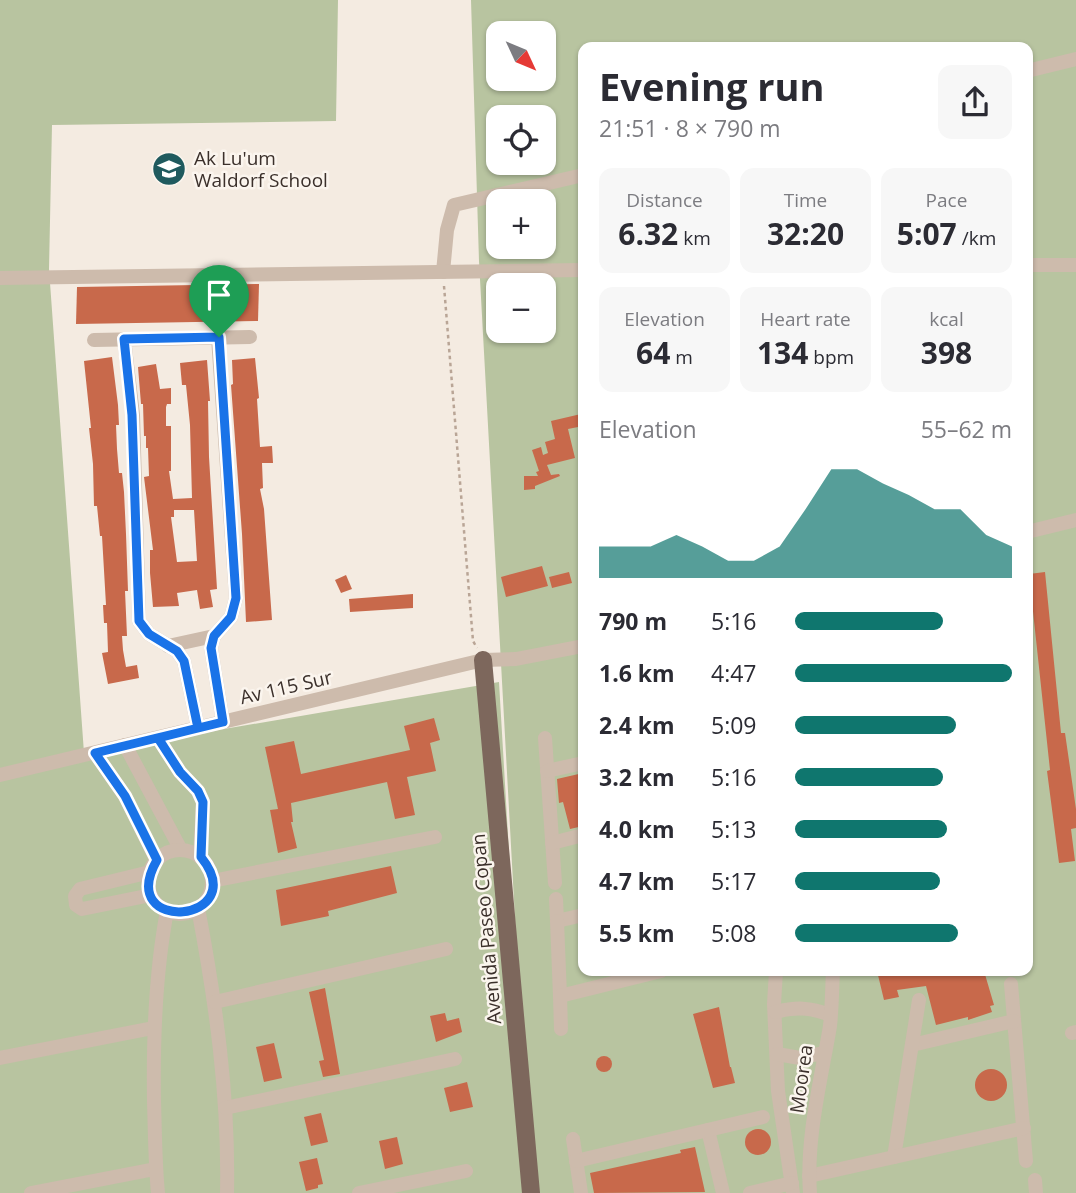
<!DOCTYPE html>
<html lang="en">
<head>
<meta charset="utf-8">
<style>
  body { margin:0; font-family:"Open Sans",sans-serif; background:#f7f7f7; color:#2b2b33; height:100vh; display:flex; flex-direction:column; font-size:26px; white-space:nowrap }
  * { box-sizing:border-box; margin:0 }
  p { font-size:23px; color:#7c7c81 }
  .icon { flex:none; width:38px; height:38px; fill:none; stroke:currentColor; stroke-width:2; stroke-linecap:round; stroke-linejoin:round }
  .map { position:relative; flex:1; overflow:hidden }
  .side { position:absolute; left:578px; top:42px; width:455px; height:934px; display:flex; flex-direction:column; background:#fff; border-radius:14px; box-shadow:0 2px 5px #0004 }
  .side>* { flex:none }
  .needle { width:46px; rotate:134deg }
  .fabs { position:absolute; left:486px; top:21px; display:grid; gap:14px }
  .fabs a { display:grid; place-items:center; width:70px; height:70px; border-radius:14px; background:#fff; box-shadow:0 2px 5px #0004; font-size:35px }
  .pin { position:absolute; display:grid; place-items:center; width:60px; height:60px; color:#fff; margin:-72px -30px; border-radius:50% 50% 50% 0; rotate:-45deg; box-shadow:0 0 7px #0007 }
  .pin .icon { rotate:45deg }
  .round { display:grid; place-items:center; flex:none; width:74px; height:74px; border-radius:14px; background:#f7f7f7 }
  .headline { display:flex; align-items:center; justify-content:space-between; height:119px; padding:0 21px }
  h1 { font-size:38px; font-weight:700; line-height:52px }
  .metrics { display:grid; grid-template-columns:repeat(3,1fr); gap:10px; height:119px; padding:7px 21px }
  .metrics div { display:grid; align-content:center; border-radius:14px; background:#f7f7f7; text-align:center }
  .metrics b { font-size:30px; font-weight:700 }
  .metrics small { font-size:19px; font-weight:400 }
  .metrics p { font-size:19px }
  .chart { height:196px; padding:14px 21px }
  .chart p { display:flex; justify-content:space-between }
  .chart svg { width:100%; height:126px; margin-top:7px; fill:#0f766e; opacity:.7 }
  ul { padding:0 21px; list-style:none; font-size:23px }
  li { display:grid; grid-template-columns:112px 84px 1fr; align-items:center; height:52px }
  li i { height:18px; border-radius:9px; background:#0f766e }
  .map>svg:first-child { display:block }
  .green { fill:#b8c4a0; fill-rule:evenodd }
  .building { fill:#c8694b; fill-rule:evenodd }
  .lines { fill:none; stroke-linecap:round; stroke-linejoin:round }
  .path { stroke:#b9a596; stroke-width:2.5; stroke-dasharray:3.5 3.5; stroke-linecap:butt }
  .minor { stroke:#cdbbac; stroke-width:14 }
  .major { stroke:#7d675c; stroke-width:18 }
  .route-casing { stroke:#fff; stroke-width:14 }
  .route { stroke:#1a73e8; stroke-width:9 }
  .labels { text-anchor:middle; stroke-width:5; stroke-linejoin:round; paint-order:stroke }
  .poi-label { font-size:19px; fill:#3b302b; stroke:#fbf5ee; text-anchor:start }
  .street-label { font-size:19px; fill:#3b302b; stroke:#fbf5ee }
</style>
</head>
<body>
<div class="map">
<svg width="1076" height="1193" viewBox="0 0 1076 1193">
  <rect width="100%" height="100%" fill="#f4ebe1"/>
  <g class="green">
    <path d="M0,0H338L336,121L52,125L49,269L84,753L499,682L529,1193H0Z"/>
    <path d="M471,0H1076V1193H530L479,261ZM499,33H544V79H499ZM583,47H1027V971H583ZM499,117H544V163H499ZM499,201H544V247H499ZM499,285H544V331H499Z"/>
  </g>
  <g class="building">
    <path d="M259,284L258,321L76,324L77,287Z"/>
    <path d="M112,357L118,405L119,425H116L117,449L119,473H122L124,492L126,534L128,591H125L127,636H122L123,650L126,667L137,665L139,678L108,684L102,653L108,652L107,623H104L103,605H106L102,536H100L97,506H94L93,464L89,428H91L84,361Z"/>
    <path d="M255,358L259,398L257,399L260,447L272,446L273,463H262L263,488L260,489L264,509L272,620L246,622L242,534L231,385L233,384L232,360Z"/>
    <path d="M207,360L210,401H208L209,457L217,589L210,590L213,607L200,609L197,590L177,593L179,606L153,607L150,573V550H153L144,477L149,476L148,448H146V436H144L143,404H141L138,367L156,364L160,389L171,388V404H167L166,407V426H171V471H169L173,499L192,498L190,425L186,385H182L180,363ZM174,510H194L197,561L177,562L171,517H174Z"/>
    <path d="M581,414L583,426L568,429L575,458L547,465L551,475L559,474L560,476L535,486V489L524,490V476H538L536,472L539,471L532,450L541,447L543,455L548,453L545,442L555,439L551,421Z"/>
    <path d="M542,566L548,586L506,597L501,577Z"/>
    <path d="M569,572L572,583L552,588L549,577Z"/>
    <path d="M1045,572L1061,733H1065L1076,809V828L1071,829L1075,861L1059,863L1047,771L1050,770L1029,574Z"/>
    <path d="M346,575L352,589L341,593L335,580Z"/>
    <path d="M413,594V608L350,612L349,599Z"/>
    <path d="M434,718L440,740L430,743L436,771L407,777L415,815L395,819L387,782L291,803L293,822H291L297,848L278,853L270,810L278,809L265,747L294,741L301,774L410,750L404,726Z"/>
    <path d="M583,773V826L570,829L563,802L559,803L557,779Z"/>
    <path d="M391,866L397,893L328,911L329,916L281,926L276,890Z"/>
    <path d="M877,971H984L994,1005L990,1006L992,1012L968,1020V1017L936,1025L926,986L897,990L899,997L884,1000Z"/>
    <path d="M325,988L340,1074L323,1077L319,1061L324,1060L309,992Z"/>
    <path d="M719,1007L730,1067H731L735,1083L713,1088L693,1014Z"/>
    <path d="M445,1013L447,1021L459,1018L462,1032L436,1042L430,1016Z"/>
    <path d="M274,1043L282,1078L264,1082L256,1047Z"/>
    <circle cx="604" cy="1064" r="8"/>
    <circle cx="991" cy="1085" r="16"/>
    <path d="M467,1082L473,1107L450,1112L444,1088Z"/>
    <path d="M321,1113L328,1142L311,1146L304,1117Z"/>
    <circle cx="758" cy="1142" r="13"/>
    <path d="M397,1137L403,1164L385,1169L379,1141Z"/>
    <path d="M695,1147L705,1192L594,1193L590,1173L681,1153L680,1150Z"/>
    <path d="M317,1158L323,1184L318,1185V1188L306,1191L299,1162Z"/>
  </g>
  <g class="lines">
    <path class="path" d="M444,286L473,641L477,648"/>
    <g class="minor">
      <path d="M1027,71L1076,59"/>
      <path d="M1027,265H1076"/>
      <path d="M443,272L447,230L454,205L583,175"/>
      <path d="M0,278L583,270"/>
      <path d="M218,337L236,598L231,617L214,636L211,648L223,722"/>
      <path d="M124,339L133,415L139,621L149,634L177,651L184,661L198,728"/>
      <path d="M94,340L250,337"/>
      <path d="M1027,532L1076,520"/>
      <path d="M168,646L214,636"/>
      <path d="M158,738L180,772L198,791L203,802L200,857"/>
      <path d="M545,738L555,883"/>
      <path d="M125,745L181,850"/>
      <path d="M95,753L125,796L157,861"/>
      <path d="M547,771L583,763"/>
      <path d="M0,775L483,660L516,659L583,646"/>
      <path d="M552,843L583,835"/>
      <circle cx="180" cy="882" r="32"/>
      <path d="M150,872L80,889L75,896L76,905L82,909L151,895"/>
      <path d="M212,881L435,837"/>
      <path d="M556,899L557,921L583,915"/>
      <path d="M198,908C216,1003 229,1097 227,1193"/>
      <path d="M557,921L560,996"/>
      <path d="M776,971L774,1004L778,1091L793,1193"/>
      <path d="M1011,984L1026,1161"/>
      <path d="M215,1002L446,949"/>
      <path d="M775,1012C796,1007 810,1007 830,1015"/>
      <path d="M561,1029L560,996L661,971"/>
      <path d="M1072,1033L1076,1032"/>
      <path d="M912,1045L1014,1021"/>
      <path d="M777,1054L800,1058L823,1053"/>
      <path d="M0,1058L153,1028"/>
      <path d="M225,1108L455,1059"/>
      <path d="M708,1130L723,1193"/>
      <path d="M573,1139L581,1193"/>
      <path d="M894,1157L919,1000"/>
      <path d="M576,1161L763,1117"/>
      <path d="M809,1176L1024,1128"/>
      <path d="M1035,1180L1036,1193"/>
      <path d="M31,1193L155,1169"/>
      <path d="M158,1193C155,1162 155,1132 154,1101C153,1037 155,974 167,911"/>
      <path d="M359,1193L466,1171"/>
      <path d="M750,1193L792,1183"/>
      <path d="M810,1193C806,1137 821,1080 830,1026C832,1008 832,989 833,971"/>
    </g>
    <path class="major" d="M483,660L531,1193"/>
  </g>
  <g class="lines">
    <g class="route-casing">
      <path id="route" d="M219,337L236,598L231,617L214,636L211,648L223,722L95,753L125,796L157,860C114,936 254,923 201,857L203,802L198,791L180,772L158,738L198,728L184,661L177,651L149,634L139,621L132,415L124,339L219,337"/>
    </g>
    <use href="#route" class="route"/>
  </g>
  <defs>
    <g id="school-disc" transform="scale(1.75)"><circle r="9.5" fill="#1f5a5e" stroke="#fbf5ee"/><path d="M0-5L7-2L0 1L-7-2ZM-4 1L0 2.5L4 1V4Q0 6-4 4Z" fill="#fff"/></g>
  </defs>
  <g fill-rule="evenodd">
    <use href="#school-disc" x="169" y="169"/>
  </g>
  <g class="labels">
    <g class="poi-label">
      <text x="194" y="165">Ak Lu'um<tspan x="194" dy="22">Waldorf School</tspan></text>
    </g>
    <g class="street-label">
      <text transform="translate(286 687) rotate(-13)" y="7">Av 115 Sur</text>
      <text transform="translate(486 929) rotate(-95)" y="7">Avenida Paseo Copan</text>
      <text transform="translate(801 1079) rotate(-82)" y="7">Moorea</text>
    </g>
  </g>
</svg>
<div class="fabs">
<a><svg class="needle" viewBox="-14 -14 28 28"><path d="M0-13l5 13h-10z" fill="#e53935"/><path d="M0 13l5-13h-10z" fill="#7c7c81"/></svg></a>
<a><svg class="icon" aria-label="locate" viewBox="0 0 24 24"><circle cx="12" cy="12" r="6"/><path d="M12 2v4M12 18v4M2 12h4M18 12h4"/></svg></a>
<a>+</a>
<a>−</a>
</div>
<div class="pin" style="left:219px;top:337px;background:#1e9e55"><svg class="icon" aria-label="arrive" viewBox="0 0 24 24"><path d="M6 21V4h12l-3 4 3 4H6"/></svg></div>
<section class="side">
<div class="headline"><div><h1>Evening run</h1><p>21:51 · 8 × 790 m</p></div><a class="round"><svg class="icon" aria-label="share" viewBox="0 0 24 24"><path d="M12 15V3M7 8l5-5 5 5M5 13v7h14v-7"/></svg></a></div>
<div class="metrics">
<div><p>Distance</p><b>6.32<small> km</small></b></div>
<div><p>Time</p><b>32:20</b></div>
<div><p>Pace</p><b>5:07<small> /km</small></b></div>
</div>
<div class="metrics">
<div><p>Elevation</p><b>64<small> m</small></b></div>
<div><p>Heart rate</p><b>134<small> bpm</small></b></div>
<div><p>kcal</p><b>398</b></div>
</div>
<div class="chart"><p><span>Elevation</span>55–62 m</p>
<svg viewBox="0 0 160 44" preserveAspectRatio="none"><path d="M0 44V33L10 33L20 33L30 29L40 33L50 38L60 38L70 33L80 20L90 6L100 6L110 11L120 15L130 20L140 20L150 29L160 33V44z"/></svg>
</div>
<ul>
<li><b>790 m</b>5:16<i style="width:68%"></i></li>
<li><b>1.6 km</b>4:47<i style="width:100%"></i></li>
<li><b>2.4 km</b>5:09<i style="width:74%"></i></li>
<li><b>3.2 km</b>5:16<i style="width:68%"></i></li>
<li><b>4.0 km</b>5:13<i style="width:70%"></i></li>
<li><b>4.7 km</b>5:17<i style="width:67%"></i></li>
<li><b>5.5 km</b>5:08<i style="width:75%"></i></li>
</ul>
</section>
</div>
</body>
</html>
